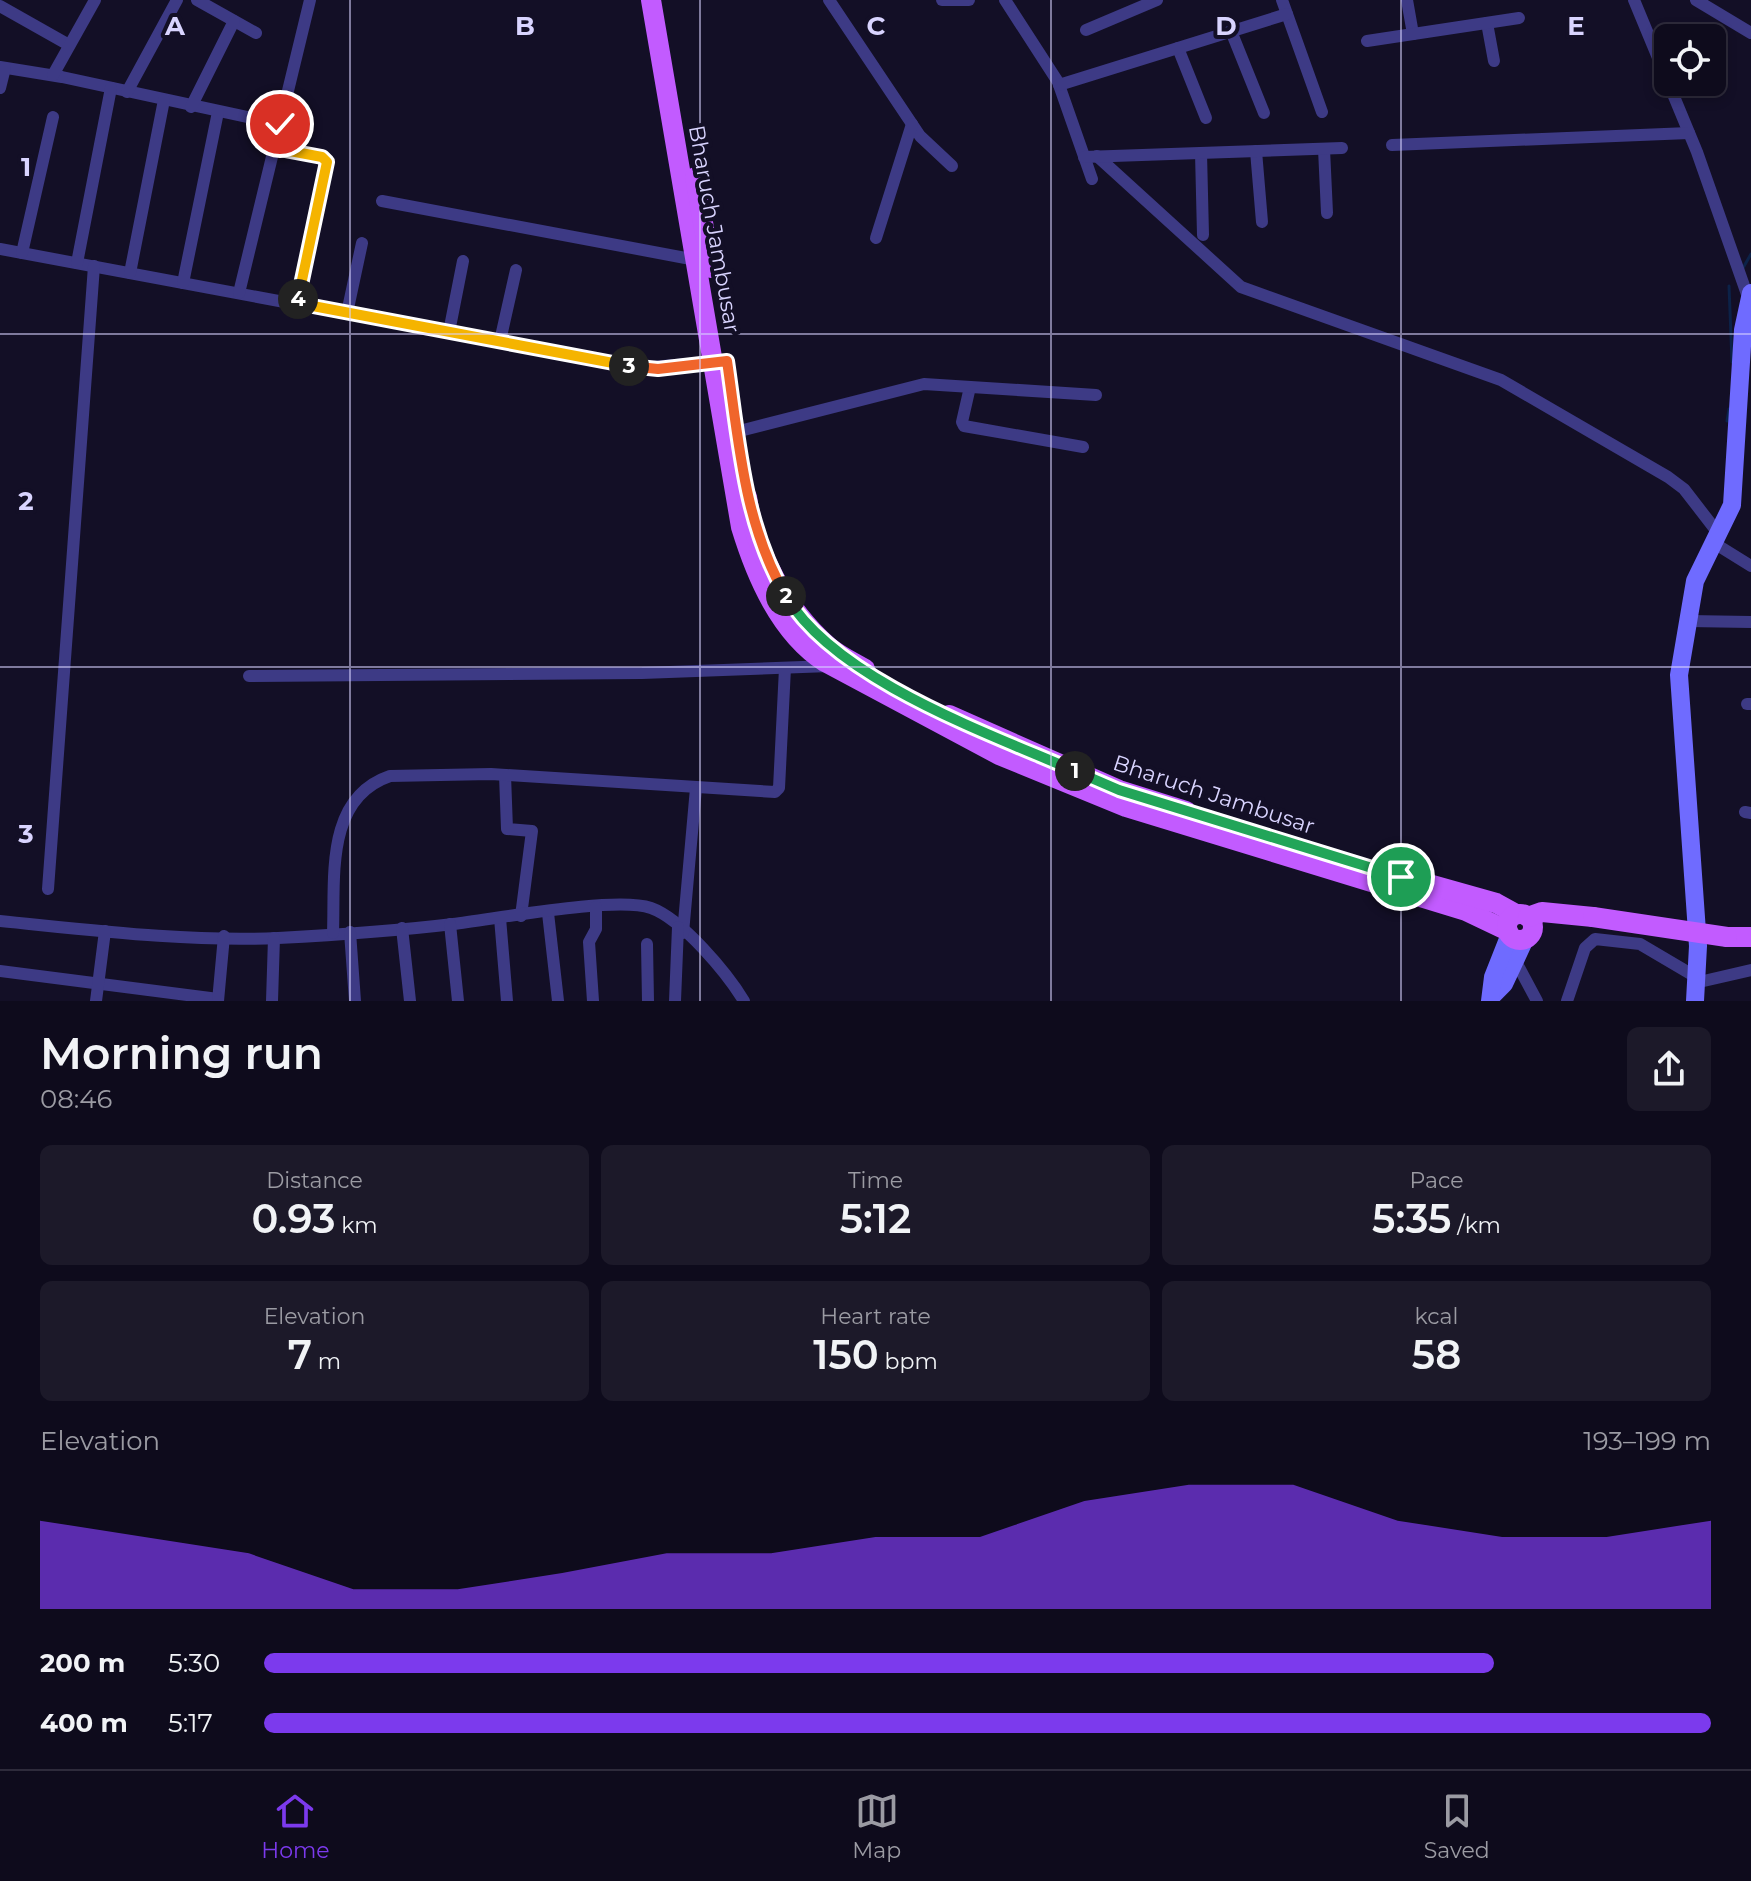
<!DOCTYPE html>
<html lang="en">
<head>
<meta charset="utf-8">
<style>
  body { margin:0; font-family:Montserrat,sans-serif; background:#1c1929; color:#f1f3f6; height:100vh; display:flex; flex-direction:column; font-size:30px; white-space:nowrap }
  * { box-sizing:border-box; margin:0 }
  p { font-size:26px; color:#9b9ba3 }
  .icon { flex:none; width:44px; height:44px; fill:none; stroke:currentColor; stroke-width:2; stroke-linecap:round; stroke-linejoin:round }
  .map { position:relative; height:1001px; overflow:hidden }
  .panel { display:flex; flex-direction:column; background:#0e0b1c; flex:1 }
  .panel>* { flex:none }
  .fabs { position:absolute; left:1654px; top:24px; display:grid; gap:16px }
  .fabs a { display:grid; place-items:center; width:72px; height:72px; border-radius:12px; background:#0e0b1c; box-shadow:0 4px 12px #0003,0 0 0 2px #2e2b3b; font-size:40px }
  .pin { position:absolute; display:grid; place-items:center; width:68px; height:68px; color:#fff; margin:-34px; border:4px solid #fff; border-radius:50%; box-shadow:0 2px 8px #0007 }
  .km { position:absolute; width:40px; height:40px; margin:-20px; border-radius:50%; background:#222; color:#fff; font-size:22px; line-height:40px; text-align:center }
  .round { display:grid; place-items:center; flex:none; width:84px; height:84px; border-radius:12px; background:#1c1929 }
  .head { display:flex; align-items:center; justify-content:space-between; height:136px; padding:0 40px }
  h1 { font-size:44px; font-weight:600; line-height:60px }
  .stats { display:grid; grid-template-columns:repeat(3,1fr); gap:12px; height:136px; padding:8px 40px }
  .stats div { display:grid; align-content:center; border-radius:12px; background:#1c1929; text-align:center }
  .stats b { font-size:40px; font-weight:600 }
  .stats small { font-size:22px; font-weight:400 }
  .stats p { font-size:22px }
  .chart { height:224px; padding:16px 40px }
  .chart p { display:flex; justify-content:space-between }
  .chart svg { width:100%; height:144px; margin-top:8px; fill:#7c3aed; opacity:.7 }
  ul { padding:0 40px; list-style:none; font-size:26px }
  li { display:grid; grid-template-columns:128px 96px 1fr; align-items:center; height:60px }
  li i { height:20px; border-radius:10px; background:#7c3aed }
  .tabs { display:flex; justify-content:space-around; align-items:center; height:112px; border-top:2px solid #2e2b3b; background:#0e0b1c; font-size:22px; color:#9b9ba3 }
  .tabs a { display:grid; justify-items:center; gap:4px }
  .tabs .active { color:#7c3aed }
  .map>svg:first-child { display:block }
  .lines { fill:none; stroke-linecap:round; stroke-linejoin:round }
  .stream { stroke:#0c2248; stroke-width:3 }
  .street { stroke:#3d3a85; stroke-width:12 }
  .secondary { stroke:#6f6bff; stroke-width:18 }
  .primary { stroke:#c25bff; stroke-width:20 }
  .primary-bridge { stroke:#c25bff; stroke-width:20 }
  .split-1-casing { stroke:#fff; stroke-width:16 }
  .split-2-casing { stroke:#fff; stroke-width:16 }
  .split-3-casing { stroke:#fff; stroke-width:16 }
  .split-4-casing { stroke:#fff; stroke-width:16 }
  .split-5-casing { stroke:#fff; stroke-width:16 }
  .split-1 { stroke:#22a559; stroke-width:10 }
  .split-2 { stroke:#22a559; stroke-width:10 }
  .split-3 { stroke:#f0652b; stroke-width:10 }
  .split-4 { stroke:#f5b400; stroke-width:10 }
  .split-5 { stroke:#f5b400; stroke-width:10 }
  .grid { fill:none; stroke:#d9d4ff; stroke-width:2; stroke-opacity:0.55 }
  .labels { text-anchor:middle; stroke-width:8; stroke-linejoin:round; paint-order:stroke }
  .street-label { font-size:22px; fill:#d9d4ff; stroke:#130f26 }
  .grid-label { font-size:26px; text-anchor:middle; font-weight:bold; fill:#d9d4ff; stroke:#130f26; stroke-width:8; stroke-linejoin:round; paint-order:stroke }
</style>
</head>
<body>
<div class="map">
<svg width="1751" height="1001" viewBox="0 0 1751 1001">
  <rect width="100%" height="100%" fill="#130f26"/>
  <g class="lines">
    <g class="stream">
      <path d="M1743,268L1751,254"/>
      <path d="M1729,286L1732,362"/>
      <path d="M1727,421L1729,409"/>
    </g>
    <g class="street">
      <path d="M197,0L256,33"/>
      <path d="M829,0L920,136L952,166"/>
      <path d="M942,0H969"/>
      <path d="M1005,0L1058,82L1092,179"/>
      <path d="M1282,0L1322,112"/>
      <path d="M1407,0L1413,34"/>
      <path d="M1634,0L1697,152L1749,300"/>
      <path d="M1696,0L1751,33"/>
      <path d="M0,6L69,45"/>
      <path d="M1487,23L1494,61"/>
      <path d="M1086,30L1157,0"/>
      <path d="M1231,31L1264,113"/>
      <path d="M1367,41L1519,18"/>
      <path d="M1178,48L1206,118"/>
      <path d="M0,67L62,77L280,124"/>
      <path d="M53,75L95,0"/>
      <path d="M1059,85L1287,14"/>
      <path d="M0,88L5,68"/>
      <path d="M127,92L177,0"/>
      <path d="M191,107L234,21"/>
      <path d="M1392,145L1689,133"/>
      <path d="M274,148L322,157L327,162L297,303"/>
      <path d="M1324,149L1327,213"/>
      <path d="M1256,151L1262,222"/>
      <path d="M1201,153L1203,235"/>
      <path d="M1097,156L1241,287L1501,380L1668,477L1684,489L1718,533"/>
      <path d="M1084,157L1342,148"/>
      <path d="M382,201L696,260"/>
      <path d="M876,238L912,124"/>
      <path d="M0,249L638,368L727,361"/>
      <path d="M22,253L53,117"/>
      <path d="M77,263L111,88"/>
      <path d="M130,273L164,100"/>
      <path d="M183,283L218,112"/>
      <path d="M239,293L310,0"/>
      <path d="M347,313L362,243"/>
      <path d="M449,332L463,261"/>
      <path d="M500,341L516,270"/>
      <path d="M970,387L962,422L964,426L1083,447"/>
      <path d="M724,435L924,384L1096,395"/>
      <path d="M1714,543L1751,566"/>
      <path d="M1688,621L1751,622"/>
      <path d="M249,676L642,673L830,666"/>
      <path d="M1747,704H1751"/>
      <path d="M505,775L507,829L532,831L521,916"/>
      <path d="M1745,812L1751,813"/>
      <path d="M48,889L94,266"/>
      <path d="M548,913L558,1001"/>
      <path d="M500,918L507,1001"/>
      <path d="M0,921C91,930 186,942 278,938C336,935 395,931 453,924C496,919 615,896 651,908C682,919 727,973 744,1001"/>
      <path d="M450,924L458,1001"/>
      <path d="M402,928L410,1001"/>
      <path d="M350,932L355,1001"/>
      <path d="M333,933C335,877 325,798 390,776L491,774L775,792L779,788L785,668"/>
      <path d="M683,933L696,788"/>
      <path d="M647,944L648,1001"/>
      <path d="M1515,960L1537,1001"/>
      <path d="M0,971L218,999"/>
      <path d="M1695,983L1751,970"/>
      <path d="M96,1001L105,931"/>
      <path d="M218,1001L224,936"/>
      <path d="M272,1001L274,938"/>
      <path d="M593,1001L589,942L596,929V907"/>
      <path d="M675,1001L678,927"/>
      <path d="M1567,1001L1585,948L1595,939L1640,944L1696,977"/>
    </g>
    <g class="secondary">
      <path d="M1491,997L1504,984L1525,939"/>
      <path d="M1490,1001L1493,977L1510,934"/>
      <path d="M1695,1001L1698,946L1679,675L1695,581L1732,505L1743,330L1751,293"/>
    </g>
    <g class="primary">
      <path d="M651,0L741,527C756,576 780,633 825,662L999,755L1126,807L1466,911L1508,931"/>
      <path d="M695,177L711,268"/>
      <path d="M747,497C755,552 786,609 828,646C838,655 853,662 865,669"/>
      <path d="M949,715L1119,790L1186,811"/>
      <path d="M1400,876L1496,903L1516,914"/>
      <circle cx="1520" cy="927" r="13"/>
      <path d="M1528,917L1542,912L1593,917"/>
      <path d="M1727,937H1751"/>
    </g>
    <path class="primary-bridge" d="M1593,917L1727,937"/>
  </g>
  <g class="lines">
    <g class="split-1-casing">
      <path id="split-1" d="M1075,771L1119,790L1401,877"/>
    </g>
    <g class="split-2-casing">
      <path id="split-2" d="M786,596C836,680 988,733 1075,771"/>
    </g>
    <g class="split-3-casing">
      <path id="split-3" d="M629,366L658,369L727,361C739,443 744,524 786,596"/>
    </g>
    <g class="split-4-casing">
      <path id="split-4" d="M298,299L297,303L629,366"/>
    </g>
    <g class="split-5-casing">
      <path id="split-5" d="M280,124L274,148L322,157L327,162L298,299"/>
    </g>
    <use href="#split-1" class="split-1"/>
    <use href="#split-2" class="split-2"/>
    <use href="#split-3" class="split-3"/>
    <use href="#split-4" class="split-4"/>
    <use href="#split-5" class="split-5"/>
  </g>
  <path class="grid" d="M350,0V1001M700,0V1001M1051,0V1001M1401,0V1001M0,334H1751M0,667H1751"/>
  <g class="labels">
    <g class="street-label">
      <text transform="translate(715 229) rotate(80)" y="8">Bharuch Jambusar</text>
      <text transform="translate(1214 794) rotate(18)" y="8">Bharuch Jambusar</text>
    </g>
  </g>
  <g class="grid-label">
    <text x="175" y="35">A</text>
    <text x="525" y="35">B</text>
    <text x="876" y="35">C</text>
    <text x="1226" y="35">D</text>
    <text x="1576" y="35">E</text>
    <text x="26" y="176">1</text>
    <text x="26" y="510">2</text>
    <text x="26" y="843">3</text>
  </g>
</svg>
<div class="fabs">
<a><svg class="icon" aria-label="locate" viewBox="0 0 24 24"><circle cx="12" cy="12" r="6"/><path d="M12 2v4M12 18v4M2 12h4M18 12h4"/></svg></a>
</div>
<div class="pin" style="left:1401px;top:877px;background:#1e9e55"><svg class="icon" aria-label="arrive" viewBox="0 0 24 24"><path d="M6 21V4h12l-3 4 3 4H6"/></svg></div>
<div class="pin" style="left:280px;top:124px;background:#d93025"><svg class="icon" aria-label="check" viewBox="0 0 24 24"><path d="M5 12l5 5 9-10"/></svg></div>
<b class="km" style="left:1075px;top:771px">1</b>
<b class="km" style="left:786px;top:596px">2</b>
<b class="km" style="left:629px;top:366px">3</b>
<b class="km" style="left:298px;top:299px">4</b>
</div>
<section class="panel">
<div class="head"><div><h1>Morning run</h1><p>08:46</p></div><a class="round"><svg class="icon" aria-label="share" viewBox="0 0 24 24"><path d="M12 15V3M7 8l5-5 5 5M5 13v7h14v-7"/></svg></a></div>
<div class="stats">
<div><p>Distance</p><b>0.93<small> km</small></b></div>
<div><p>Time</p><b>5:12</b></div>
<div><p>Pace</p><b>5:35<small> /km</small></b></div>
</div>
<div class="stats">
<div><p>Elevation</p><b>7<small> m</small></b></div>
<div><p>Heart rate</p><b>150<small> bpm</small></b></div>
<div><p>kcal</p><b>58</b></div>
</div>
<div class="chart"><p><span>Elevation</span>193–199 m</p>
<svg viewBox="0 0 160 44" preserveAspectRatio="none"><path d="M0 44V17L10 22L20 27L30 38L40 38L50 33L60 27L70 27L80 22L90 22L100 11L110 6L120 6L130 17L140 22L150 22L160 17V44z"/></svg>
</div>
<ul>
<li><b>200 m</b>5:30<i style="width:85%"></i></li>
<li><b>400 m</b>5:17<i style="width:100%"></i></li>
</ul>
</section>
<nav class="tabs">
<a class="active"><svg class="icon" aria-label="home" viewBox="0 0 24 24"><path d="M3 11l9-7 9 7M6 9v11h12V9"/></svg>Home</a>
<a><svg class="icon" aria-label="map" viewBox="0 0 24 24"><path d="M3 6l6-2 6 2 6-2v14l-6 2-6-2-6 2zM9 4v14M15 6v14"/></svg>Map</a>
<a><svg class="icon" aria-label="saved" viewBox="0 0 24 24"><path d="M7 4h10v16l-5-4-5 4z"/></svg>Saved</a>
</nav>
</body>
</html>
